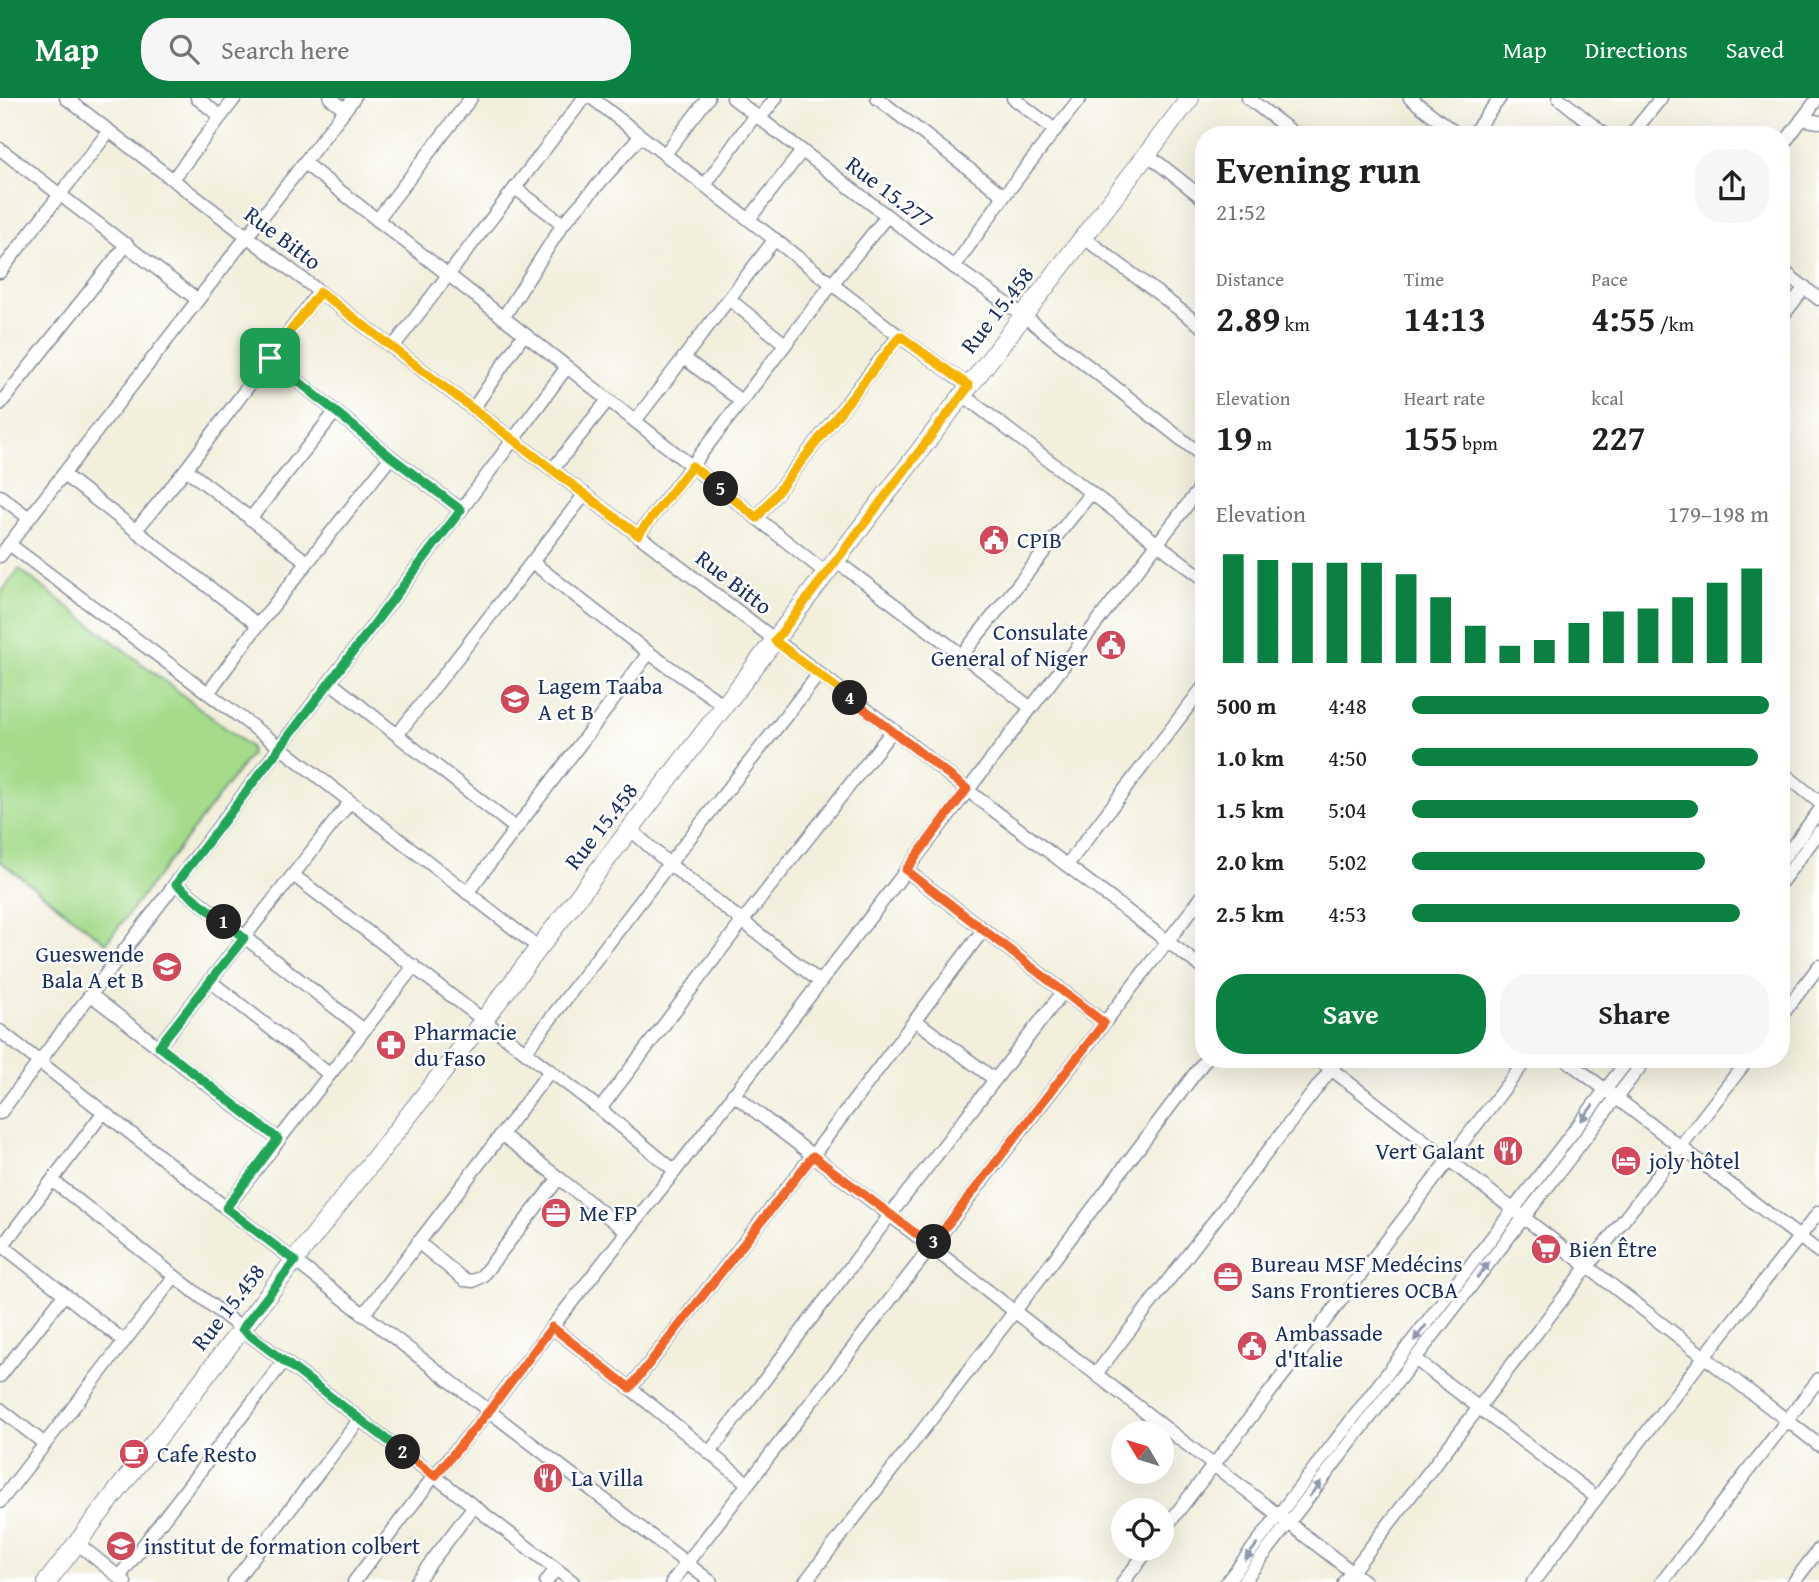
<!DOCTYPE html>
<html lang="en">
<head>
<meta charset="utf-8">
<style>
  body { margin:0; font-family:"Gentium Book Plus",serif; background:#f6f6f6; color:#202124; height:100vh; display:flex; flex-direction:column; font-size:26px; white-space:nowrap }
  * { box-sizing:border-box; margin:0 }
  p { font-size:23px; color:#757577 }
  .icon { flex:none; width:38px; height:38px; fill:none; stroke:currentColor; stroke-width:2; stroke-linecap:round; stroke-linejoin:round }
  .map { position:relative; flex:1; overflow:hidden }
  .panel { position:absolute; left:1195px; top:28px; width:595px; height:942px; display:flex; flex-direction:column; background:#fff; border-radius:28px; box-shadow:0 7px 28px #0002 }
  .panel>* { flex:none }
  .needle { width:46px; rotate:308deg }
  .tools { position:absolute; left:1111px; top:1323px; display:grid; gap:14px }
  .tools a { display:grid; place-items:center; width:63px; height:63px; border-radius:50%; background:#fff; box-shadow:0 7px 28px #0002; font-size:35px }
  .pin { position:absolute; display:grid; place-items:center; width:60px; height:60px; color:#fff; margin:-30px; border-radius:14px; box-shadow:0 4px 10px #0006 }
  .km { position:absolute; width:35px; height:35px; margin:-18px; border-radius:50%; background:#222; color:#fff; font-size:19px; line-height:35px; text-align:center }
  .round { display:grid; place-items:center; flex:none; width:74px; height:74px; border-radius:28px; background:#f6f6f6 }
  .overview { display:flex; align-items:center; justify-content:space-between; height:119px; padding:0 21px }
  h1 { font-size:38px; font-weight:800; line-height:52px }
  .metrics { display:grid; grid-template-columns:repeat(3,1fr); gap:10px; height:119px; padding:7px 21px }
  .metrics div { display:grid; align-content:center }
  .metrics b { font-size:35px; font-weight:800 }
  .metrics small { font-size:19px; font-weight:400 }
  .metrics p { font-size:19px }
  .chart { height:196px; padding:14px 21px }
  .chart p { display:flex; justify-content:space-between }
  .chart svg { width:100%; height:126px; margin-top:7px; stroke:#0b8043; stroke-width:6 }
  .cta { display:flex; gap:14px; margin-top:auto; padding:14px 21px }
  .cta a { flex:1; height:80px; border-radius:28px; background:#0b8043; color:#fff; font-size:28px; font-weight:800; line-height:80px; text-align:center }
  .cta a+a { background:#f6f6f6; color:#202124 }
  ul { padding:0 21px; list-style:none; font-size:23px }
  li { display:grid; grid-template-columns:112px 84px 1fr; align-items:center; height:52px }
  li i { height:18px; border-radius:9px; background:#0b8043 }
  header { display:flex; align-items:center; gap:42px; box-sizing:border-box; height:98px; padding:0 35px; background:#0b8043; color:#fff }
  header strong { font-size:33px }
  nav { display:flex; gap:38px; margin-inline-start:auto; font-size:24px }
  .search { width:490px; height:63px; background:#f6f6f6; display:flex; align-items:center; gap:18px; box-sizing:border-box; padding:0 24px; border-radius:28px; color:#757577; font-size:26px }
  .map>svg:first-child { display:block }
  .green { fill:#a5db8b; stroke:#608574; stroke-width:2 }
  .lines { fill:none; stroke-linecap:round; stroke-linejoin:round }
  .street-casing { stroke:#868f9d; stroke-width:15 }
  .secondary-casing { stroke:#868f9d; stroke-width:20 }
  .street { stroke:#fff; stroke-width:12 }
  .secondary { stroke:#fff; stroke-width:18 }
  .oneway { fill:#8d97ae }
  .split-1-casing { stroke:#fff; stroke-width:14 }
  .split-2-casing { stroke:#fff; stroke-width:14 }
  .split-3-casing { stroke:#fff; stroke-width:14 }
  .split-4-casing { stroke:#fff; stroke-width:14 }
  .split-5-casing { stroke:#fff; stroke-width:14 }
  .split-6-casing { stroke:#fff; stroke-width:14 }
  .split-1 { stroke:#22a559; stroke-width:9 }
  .split-2 { stroke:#22a559; stroke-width:9 }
  .split-3 { stroke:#f0652b; stroke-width:9 }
  .split-4 { stroke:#f0652b; stroke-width:9 }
  .split-5 { stroke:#f5b400; stroke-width:9 }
  .split-6 { stroke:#f5b400; stroke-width:9 }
  .labels { text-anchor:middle; stroke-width:5; stroke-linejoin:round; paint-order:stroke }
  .street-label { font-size:23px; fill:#1b2f5e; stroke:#fff }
  .poi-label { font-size:23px; fill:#1b2f5e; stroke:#fff; text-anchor:start }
</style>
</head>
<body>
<header>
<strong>Map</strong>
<div class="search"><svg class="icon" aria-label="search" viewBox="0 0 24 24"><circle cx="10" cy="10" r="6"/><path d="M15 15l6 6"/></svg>Search here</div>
<nav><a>Map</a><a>Directions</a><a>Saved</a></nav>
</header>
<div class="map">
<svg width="1819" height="1484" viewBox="0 0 1819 1484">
  <rect width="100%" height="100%" fill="#fff"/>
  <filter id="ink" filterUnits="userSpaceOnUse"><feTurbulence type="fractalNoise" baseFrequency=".0143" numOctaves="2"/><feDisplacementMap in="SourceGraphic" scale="14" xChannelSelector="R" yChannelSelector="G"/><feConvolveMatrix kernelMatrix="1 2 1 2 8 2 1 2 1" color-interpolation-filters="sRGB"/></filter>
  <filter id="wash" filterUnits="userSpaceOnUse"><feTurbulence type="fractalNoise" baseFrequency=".00686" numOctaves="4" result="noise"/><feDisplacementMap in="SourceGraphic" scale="28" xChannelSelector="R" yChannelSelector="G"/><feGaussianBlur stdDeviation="1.57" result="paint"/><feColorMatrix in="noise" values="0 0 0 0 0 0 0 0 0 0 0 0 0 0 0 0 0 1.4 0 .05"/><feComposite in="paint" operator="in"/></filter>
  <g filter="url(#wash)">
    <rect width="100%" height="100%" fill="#f2efdc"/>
    <path class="green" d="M19,471L250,649L251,656L106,845L0,763V496Z"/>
  </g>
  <g filter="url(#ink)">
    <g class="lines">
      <g class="street-casing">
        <g id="street">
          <path d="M66,0L893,632L967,692L1204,871"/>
          <path d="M197,0L220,18"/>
          <path d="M330,0L345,11"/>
          <path d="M592,0L899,238L969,288"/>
          <path d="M733,0L954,169L1023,217L1204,359"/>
          <path d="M877,0L1004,98"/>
          <path d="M1013,0L1055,32"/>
          <path d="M1248,0L1296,37"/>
          <path d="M1410,0L1458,37"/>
          <path d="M1559,0L1605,37"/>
          <path d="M760,20L776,0"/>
          <path d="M1802,21L1819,24"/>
          <path d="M1472,37L1500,0"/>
          <path d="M1631,37L1661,0"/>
          <path d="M1782,48L1818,0"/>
          <path d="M0,51L198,202"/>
          <path d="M665,56L708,0"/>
          <path d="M1147,56L1204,101"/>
          <path d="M304,65L567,269L826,475"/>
          <path d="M173,81L235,0"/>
          <path d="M705,87L755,17"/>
          <path d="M515,90L563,126"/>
          <path d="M749,121L802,53"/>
          <path d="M377,122L471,0"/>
          <path d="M1083,139L1204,230"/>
          <path d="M954,169L1004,98L1080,0"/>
          <path d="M1782,172L1819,201"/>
          <path d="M0,174L109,33"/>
          <path d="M729,201L785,246"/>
          <path d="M1782,219L1805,189"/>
          <path d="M503,220L563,126L641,38"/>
          <path d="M393,249L584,0"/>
          <path d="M270,260L391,359L461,412"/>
          <path d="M684,260L741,303"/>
          <path d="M963,297L1204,481"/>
          <path d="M0,306L127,146"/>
          <path d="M473,311L524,236"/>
          <path d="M635,323L775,141"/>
          <path d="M186,371L307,464"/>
          <path d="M552,372L608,302"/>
          <path d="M64,377L258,527"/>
          <path d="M0,398L29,420"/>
          <path d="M757,420L899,238"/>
          <path d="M250,421L336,313"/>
          <path d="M136,432L186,371L319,194"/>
          <path d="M638,437L832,186L887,118"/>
          <path d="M9,446L280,649L539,850"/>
          <path d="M0,458L354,0"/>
          <path d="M836,463L962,557L1031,610"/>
          <path d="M532,464L649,555L725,608"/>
          <path d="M962,557L1091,395"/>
          <path d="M330,584L515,730"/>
          <path d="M208,595L258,527L391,359"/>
          <path d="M397,637L585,396"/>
          <path d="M1782,674L1819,704"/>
          <path d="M630,731L669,766L819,883"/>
          <path d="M1782,762L1819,713"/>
          <path d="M1067,767L1204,588"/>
          <path d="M906,772L1103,924"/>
          <path d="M293,777L600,1011L675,1073"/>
          <path d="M1782,783L1819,734"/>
          <path d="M176,786L364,932"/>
          <path d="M467,795L649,555"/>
          <path d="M210,883L329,976"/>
          <path d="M91,897L278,1041"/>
          <path d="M1782,917L1819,868"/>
          <path d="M915,922L994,981"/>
          <path d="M0,933L226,1110L711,1484"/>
          <path d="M159,948L350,704"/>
          <path d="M525,954L669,766L819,576"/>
          <path d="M1318,961L1819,1347"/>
          <path d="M1565,961L1819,1154"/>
          <path d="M733,996L1365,1484"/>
          <path d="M600,1011L742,824L893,632"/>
          <path d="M0,1015L461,412L567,269"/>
          <path d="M501,1036L559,1080L627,1134"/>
          <path d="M53,1083L242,1231L573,1484"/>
          <path d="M226,1110L414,868"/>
          <path d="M418,1144L464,1182L473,1183L482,1178L559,1080"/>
          <path d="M3,1148L124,1243"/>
          <path d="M0,1151L103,1015"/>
          <path d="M363,1217L550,973"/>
          <path d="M552,1229L630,1290L747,1385"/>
          <path d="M1415,1261L1597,1400"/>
          <path d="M1096,1276L1339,961"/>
          <path d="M0,1278L64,1197"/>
          <path d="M630,1290L813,1057L984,831"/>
          <path d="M0,1311L45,1346"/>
          <path d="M709,1355L890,1117L1063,894"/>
          <path d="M0,1404L174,1179"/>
          <path d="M1162,1434L1527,961"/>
          <path d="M77,1445L125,1484"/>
          <path d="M119,1479L284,1263"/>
          <path d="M234,1484L360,1321"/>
          <path d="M354,1484L434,1378L489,1313L552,1229L675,1073L1204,385"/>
          <path d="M416,1484L474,1408"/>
          <path d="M546,1484L556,1471"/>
          <path d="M672,1484L1204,796"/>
          <path d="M805,1484L1015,1213L1206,961"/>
          <path d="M1123,1484L1149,1451"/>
          <path d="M1227,1484L1629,961"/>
          <path d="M1243,1484L1646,961"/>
          <path d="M1344,1484L1748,961"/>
          <path d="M1533,1484L1704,1259L1819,1114"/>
          <path d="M1662,1484L1819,1281"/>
          <path d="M1794,1484L1819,1451"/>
        </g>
      </g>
      <g class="secondary-casing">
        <path id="secondary" d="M47,1484L294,1163L483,923L1190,0"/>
      </g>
      <use href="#street" class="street"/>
      <use href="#secondary" class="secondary"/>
    </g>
    <defs><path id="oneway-solid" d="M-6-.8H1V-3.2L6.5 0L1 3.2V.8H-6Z" transform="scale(1.75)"/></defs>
    <g class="oneway">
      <use href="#oneway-solid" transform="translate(1587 1015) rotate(127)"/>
      <use href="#oneway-solid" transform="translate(1483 1172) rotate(-52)"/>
      <use href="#oneway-solid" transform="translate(1420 1235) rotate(128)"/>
      <use href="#oneway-solid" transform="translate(1315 1391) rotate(-53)"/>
      <use href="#oneway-solid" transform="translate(1251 1454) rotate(128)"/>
    </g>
  </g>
  <g class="lines" filter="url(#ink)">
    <g class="split-1-casing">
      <path id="split-1" d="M224,824L176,786L461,412L391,359L270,260"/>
    </g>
    <g class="split-2-casing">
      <path id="split-2" d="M224,824L244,840L159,948L278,1041L226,1110L295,1163L242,1231L403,1354"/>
    </g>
    <g class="split-3-casing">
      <path id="split-3" d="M403,1354L435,1378L489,1313L552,1229L630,1290L813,1058L931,1147L934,1144"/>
    </g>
    <g class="split-4-casing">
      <path id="split-4" d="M850,600L967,691L906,772L1104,925L934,1144"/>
    </g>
    <g class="split-5-casing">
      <path id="split-5" d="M721,391L757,420L900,238L969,288L775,543L850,600"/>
    </g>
    <g class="split-6-casing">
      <path id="split-6" d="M270,260L320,194L638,437L692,368L721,391"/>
    </g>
    <use href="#split-1" class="split-1"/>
    <use href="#split-2" class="split-2"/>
    <use href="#split-3" class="split-3"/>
    <use href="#split-4" class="split-4"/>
    <use href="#split-5" class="split-5"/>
    <use href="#split-6" class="split-6"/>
  </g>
  <defs>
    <g id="civic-disc" transform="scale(1.575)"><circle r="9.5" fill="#d1495b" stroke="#fff"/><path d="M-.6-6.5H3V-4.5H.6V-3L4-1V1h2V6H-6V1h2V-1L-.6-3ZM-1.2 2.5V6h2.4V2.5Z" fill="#fff"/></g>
    <g id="school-disc" transform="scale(1.575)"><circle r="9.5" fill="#d1495b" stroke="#fff"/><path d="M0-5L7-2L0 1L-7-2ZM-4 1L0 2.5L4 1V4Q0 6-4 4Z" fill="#fff"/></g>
    <g id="pharmacy-disc" transform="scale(1.575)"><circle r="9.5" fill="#d1495b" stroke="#fff"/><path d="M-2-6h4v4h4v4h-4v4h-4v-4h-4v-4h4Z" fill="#fff"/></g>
    <g id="restaurant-disc" transform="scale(1.575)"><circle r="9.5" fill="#d1495b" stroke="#fff"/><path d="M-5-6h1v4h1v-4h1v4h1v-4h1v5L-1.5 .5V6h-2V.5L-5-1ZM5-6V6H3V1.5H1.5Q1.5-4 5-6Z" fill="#fff"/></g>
    <g id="hotel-disc" transform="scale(1.575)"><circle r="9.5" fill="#d1495b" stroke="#fff"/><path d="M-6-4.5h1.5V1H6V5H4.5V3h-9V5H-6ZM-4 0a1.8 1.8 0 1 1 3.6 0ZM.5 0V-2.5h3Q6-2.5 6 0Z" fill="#fff"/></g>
    <g id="office-disc" transform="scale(1.575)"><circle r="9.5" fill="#d1495b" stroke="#fff"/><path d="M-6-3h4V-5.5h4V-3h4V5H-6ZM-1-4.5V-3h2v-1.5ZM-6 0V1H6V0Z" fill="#fff"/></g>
    <g id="supermarket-disc" transform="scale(1.575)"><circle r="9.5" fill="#d1495b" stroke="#fff"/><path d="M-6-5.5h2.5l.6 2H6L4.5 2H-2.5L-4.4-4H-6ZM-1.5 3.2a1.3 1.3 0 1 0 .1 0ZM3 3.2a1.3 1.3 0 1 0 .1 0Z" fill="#fff"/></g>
    <g id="cafe-disc" transform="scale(1.575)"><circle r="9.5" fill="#d1495b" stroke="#fff"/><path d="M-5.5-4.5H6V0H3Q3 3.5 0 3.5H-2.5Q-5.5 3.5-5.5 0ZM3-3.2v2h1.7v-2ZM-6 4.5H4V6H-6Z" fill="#fff"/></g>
  </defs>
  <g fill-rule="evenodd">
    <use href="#civic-disc" x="994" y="442"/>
    <use href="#civic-disc" x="1111" y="547"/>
    <use href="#school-disc" x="515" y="601"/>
    <use href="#school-disc" x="167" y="869"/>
    <use href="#pharmacy-disc" x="391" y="947"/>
    <use href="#restaurant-disc" x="1508" y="1053"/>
    <use href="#hotel-disc" x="1626" y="1063"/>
    <use href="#office-disc" x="556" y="1115"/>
    <use href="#supermarket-disc" x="1546" y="1151"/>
    <use href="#office-disc" x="1228" y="1179"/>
    <use href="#civic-disc" x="1252" y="1248"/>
    <use href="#cafe-disc" x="134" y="1356"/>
    <use href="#restaurant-disc" x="548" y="1380"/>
    <use href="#school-disc" x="121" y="1448"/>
  </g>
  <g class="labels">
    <g class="street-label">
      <text transform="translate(890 94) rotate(37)" y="8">Rue 15.277</text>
      <text transform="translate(283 140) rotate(37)" y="8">Rue Bitto</text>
      <text transform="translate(997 212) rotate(-52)" y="8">Rue 15.458</text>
      <text transform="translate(734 484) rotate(38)" y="8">Rue Bitto</text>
      <text transform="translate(601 728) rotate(-52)" y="8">Rue 15.458</text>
      <text transform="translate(228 1209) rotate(-52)" y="8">Rue 15.458</text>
    </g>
    <g class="poi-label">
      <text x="1017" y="450">CPIB</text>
      <text x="1088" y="542" text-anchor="end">Consulate<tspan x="1088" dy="26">General of Niger</tspan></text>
      <text x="538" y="596">Lagem Taaba<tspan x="538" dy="26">A et B</tspan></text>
      <text x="144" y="864" text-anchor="end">Gueswende<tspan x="144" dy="26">Bala A et B</tspan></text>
      <text x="414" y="942">Pharmacie<tspan x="414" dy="26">du Faso</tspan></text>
      <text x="1485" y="1061" text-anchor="end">Vert Galant</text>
      <text x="1649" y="1071">joly hôtel</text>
      <text x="579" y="1123">Me FP</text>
      <text x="1569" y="1159">Bien Être</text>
      <text x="1251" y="1174">Bureau MSF Medécins<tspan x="1251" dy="26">Sans Frontieres OCBA</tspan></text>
      <text x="1275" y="1243">Ambassade<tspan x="1275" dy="26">d'Italie</tspan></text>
      <text x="157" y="1364">Cafe Resto</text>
      <text x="571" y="1388">La Villa</text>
      <text x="144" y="1456">institut de formation colbert</text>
    </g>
  </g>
</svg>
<div class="tools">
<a><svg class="needle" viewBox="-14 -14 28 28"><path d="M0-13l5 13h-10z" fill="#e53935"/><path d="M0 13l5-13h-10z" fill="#757577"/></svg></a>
<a><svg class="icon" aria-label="locate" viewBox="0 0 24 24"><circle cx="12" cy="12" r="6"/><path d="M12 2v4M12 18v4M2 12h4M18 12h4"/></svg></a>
</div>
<div class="pin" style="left:270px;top:260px;background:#1e9e55"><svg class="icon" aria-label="arrive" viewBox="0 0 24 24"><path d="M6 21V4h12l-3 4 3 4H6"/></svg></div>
<b class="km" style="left:224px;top:824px">1</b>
<b class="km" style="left:403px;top:1354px">2</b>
<b class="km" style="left:934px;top:1144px">3</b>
<b class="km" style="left:850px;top:600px">4</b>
<b class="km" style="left:721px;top:391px">5</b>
<section class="panel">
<div class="overview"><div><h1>Evening run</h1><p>21:52</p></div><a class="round"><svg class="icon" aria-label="share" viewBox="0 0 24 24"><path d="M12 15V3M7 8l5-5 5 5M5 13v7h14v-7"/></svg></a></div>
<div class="metrics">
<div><p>Distance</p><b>2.89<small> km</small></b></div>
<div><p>Time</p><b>14:13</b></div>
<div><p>Pace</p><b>4:55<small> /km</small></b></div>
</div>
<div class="metrics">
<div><p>Elevation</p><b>19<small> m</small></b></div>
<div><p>Heart rate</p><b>155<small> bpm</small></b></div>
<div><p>kcal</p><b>227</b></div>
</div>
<div class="chart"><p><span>Elevation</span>179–198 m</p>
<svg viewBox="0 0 160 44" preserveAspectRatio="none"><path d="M5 44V6M15 44V8M25 44V9M35 44V9M45 44V9M55 44V13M65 44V21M75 44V31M85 44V38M95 44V36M105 44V30M115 44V26M125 44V25M135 44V21M145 44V16M155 44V11"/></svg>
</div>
<ul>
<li><b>500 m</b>4:48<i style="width:100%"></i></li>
<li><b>1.0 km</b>4:50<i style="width:97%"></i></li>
<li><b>1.5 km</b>5:04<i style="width:80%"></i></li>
<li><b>2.0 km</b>5:02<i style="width:82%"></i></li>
<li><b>2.5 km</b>4:53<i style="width:92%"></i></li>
</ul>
<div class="cta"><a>Save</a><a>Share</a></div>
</section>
</div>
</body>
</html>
